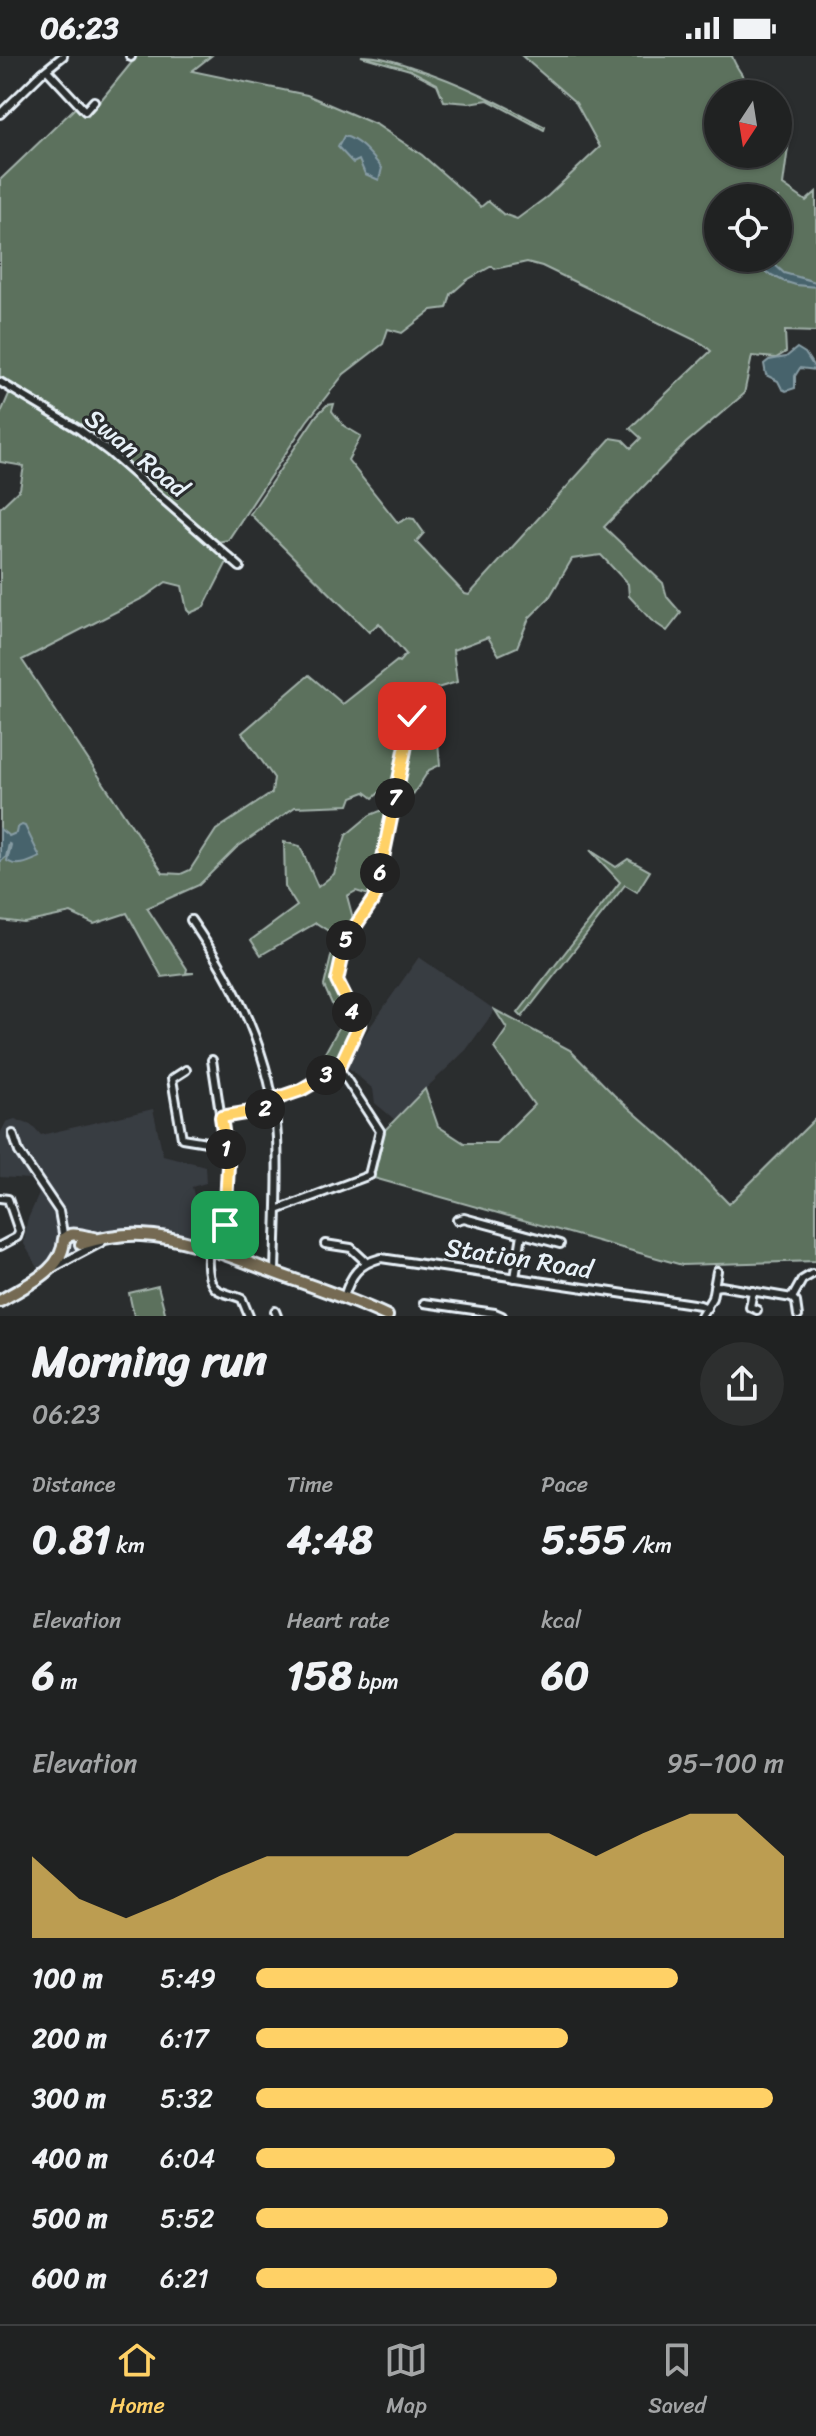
<!DOCTYPE html>
<html lang="en">
<head>
<meta charset="utf-8">
<style>
  body { margin:0; font-family:Sriracha,sans-serif; background:#2d2f2f; color:#f1f3f6; height:100vh; display:flex; flex-direction:column; font-size:30px; white-space:nowrap }
  * { box-sizing:border-box; margin:0 }
  p { font-size:26px; color:#a2a4a5 }
  .icon { flex:none; width:44px; height:44px; fill:none; stroke:currentColor; stroke-width:2; stroke-linecap:round; stroke-linejoin:round }
  .map { position:relative; height:1260px; overflow:hidden }
  .panel { display:flex; flex-direction:column; background:#202222; flex:1 }
  .panel>* { flex:none }
  .needle { width:52px; rotate:192deg }
  .buttons { position:absolute; left:704px; top:24px; display:grid; gap:16px }
  .buttons a { display:grid; place-items:center; width:88px; height:88px; border-radius:50%; background:#202222; box-shadow:0 2px 6px #0004,0 0 0 2px #3d3f40; font-size:40px }
  .pin { position:absolute; display:grid; place-items:center; width:68px; height:68px; color:#fff; margin:-34px; border-radius:16px; box-shadow:0 4px 12px #0006 }
  .km { position:absolute; width:40px; height:40px; margin:-20px; border-radius:50%; background:#222; color:#fff; font-size:22px; line-height:40px; text-align:center }
  .round { display:grid; place-items:center; flex:none; width:84px; height:84px; border-radius:42px; background:#2d2f2f }
  .headline { display:flex; align-items:center; justify-content:space-between; height:136px; padding:0 32px }
  h1 { font-size:44px; font-weight:700; line-height:60px }
  .metrics { display:grid; grid-template-columns:repeat(3,1fr); gap:12px; height:136px; padding:8px 32px }
  .metrics div { display:grid; align-content:center }
  .metrics b { font-size:40px; font-weight:700 }
  .metrics small { font-size:22px; font-weight:400 }
  .metrics p { font-size:22px }
  .chart { height:224px; padding:16px 32px }
  .chart p { display:flex; justify-content:space-between }
  .chart svg { width:100%; height:144px; margin-top:8px; fill:#ffd166; opacity:.7 }
  ul { padding:0 32px; list-style:none; font-size:26px }
  li { display:grid; grid-template-columns:128px 96px 1fr; align-items:center; height:60px }
  li i { height:20px; border-radius:10px; background:#ffd166 }
  .status { display:flex; justify-content:space-between; align-items:center; height:56px; padding:0 40px; background:#202222; direction:ltr }
  .status svg { height:22px; fill:currentColor }
  .tabs { display:flex; justify-content:space-around; align-items:center; height:112px; border-top:2px solid #3d3f40; background:#202222; font-size:22px; color:#a2a4a5 }
  .tabs a { display:grid; justify-items:center; gap:4px }
  .tabs .selected { color:#ffd166 }
  .map>svg:first-child { display:block }
  .built { fill:#393c42 }
  .green { fill:#5b715d; stroke:#a2b1aa; stroke-width:2; fill-rule:evenodd }
  .water { fill:#47636c; stroke:#879ca4; stroke-width:2 }
  .lines { fill:none; stroke-linecap:round; stroke-linejoin:round }
  .minor-casing { stroke:#e8f1f8; stroke-width:12 }
  .primary-casing { stroke:#e8f1f8; stroke-width:16 }
  .minor { stroke:#2a2d2e; stroke-width:6 }
  .primary { stroke:#746b52; stroke-width:10 }
  .route-casing { stroke:#fff; stroke-width:16 }
  .route { stroke:#ffd166; stroke-width:10 }
  .labels { text-anchor:middle; stroke-width:6; stroke-linejoin:round; paint-order:stroke }
  .street-label { font-size:26px; fill:#e8f1f8; stroke:#2a2d2e }
</style>
</head>
<body>
<div class="status"><b>06:23</b><svg viewBox="0 0 49 12"><path d="M0 12V9h3v3zM5 12V6h3v6zM10 12V3h3v9zM15 12V0h3v12zM26 1h20v11H26zM47 4h2v5h-2z"/></svg></div>
<div class="map">
<svg width="816" height="1260" viewBox="0 0 816 1260">
  <rect width="100%" height="100%" fill="#2a2d2e"/>
  <filter id="ink" filterUnits="userSpaceOnUse"><feTurbulence type="fractalNoise" baseFrequency=".0125" numOctaves="2"/><feDisplacementMap in="SourceGraphic" scale="16" xChannelSelector="R" yChannelSelector="G"/><feConvolveMatrix kernelMatrix="1 2 1 2 8 2 1 2 1" color-interpolation-filters="sRGB"/></filter>
  <g filter="url(#ink)">
    <g class="built">
      <path d="M419,901L495,954L466,994L394,1063L375,1047L373,1033L344,1008Z"/>
      <path d="M153,1053L163,1099L205,1110L206,1127L192,1131L198,1155L206,1165L200,1190L157,1178L120,1175L98,1182L44,1210L40,1215L24,1188L27,1165L39,1138L30,1123L0,1121V1078L6,1066L15,1063L33,1070L41,1079Z"/>
    </g>
    <g class="green">
      <path d="M137,0H211L192,15L307,39L377,69L422,99L481,151L488,145L503,158L517,163L548,140L600,91L576,47L522,0H732C736,14 748,24 753,38H718V98H778V70L790,77L783,129L806,145L816,136V276L785,275L786,296L776,302L752,300L744,338L686,387L604,471L663,527L667,541L681,557L667,575L651,564L629,540L628,528L601,499L572,503L549,542L529,562L517,591L499,599L488,581L453,594L457,626L424,636L430,672L422,687L438,686L440,709L429,714L410,743L387,730L373,742L365,736L352,741L349,749L295,751L236,792L199,829L147,852L187,913L186,917H194L162,921L127,857L94,868L71,857L24,867L0,864V452L20,433L24,410L0,406V359L9,338L12,337C43,356 74,376 104,397C147,428 186,467 225,502L227,506L204,551L190,557L187,554L182,530L166,526L145,541L22,604L163,817L181,818L190,814L216,774L272,737L274,722L242,677L309,619L343,648L397,605L399,606L406,598L379,567L369,576L250,458L317,359L327,349L334,348L332,355L344,370L361,380L348,404L398,467L408,462L414,463L424,477L416,486L465,538L469,539L611,382L623,384L631,392L641,382L630,372L711,295L703,288L542,210L527,206L495,213L492,210L467,224L451,238L447,252L432,254L402,277L388,273L383,288L344,318L307,365L228,484L217,486L214,485L105,390L68,363L0,323V124L76,51L88,60ZM718,142H778V202H718Z"/>
      <path d="M361,0C381,0 397,6 415,12C461,27 502,48 545,71L544,74L488,44L469,47L444,45L437,28L410,14Z"/>
      <path d="M390,751L372,840L356,835L347,840L354,866L342,884L333,924L355,969L337,1010L325,1014L320,1006L341,968L324,930L336,880L316,867L261,899L251,884L297,850L285,831L284,786L300,790L318,831L334,818L346,779L370,759Z"/>
      <path d="M590,794L616,811L628,803L650,815L637,836L625,829L522,961L518,957L620,826Z"/>
      <path d="M495,954L570,994L614,1039L679,1096L729,1148L816,1062V1205L682,1209L374,1122L384,1075L425,1033L438,1070L464,1087H496L534,1049L494,992L507,973Z"/>
      <path d="M158,1230L166,1260H134L129,1237Z"/>
    </g>
    <g class="water">
      <path d="M344,80C360,84 371,99 382,112L379,124L365,118L359,104L353,107L338,91Z"/>
      <path d="M738,202H758L774,208L784,217L816,226V231L796,229L783,225L764,215L746,210Z"/>
      <path d="M797,292L805,297L816,314L800,312L795,320V332L786,335L782,333L778,325L766,319L764,308L769,304L786,301Z"/>
      <path d="M22,769L25,770L40,801C29,806 18,812 7,805L11,789L9,788L6,801L0,806V773L9,780L16,777L17,772Z"/>
    </g>
    <g class="lines">
      <g class="minor-casing">
        <g id="minor">
          <path d="M130,0L131,1"/>
          <path d="M47,14L85,55L94,45"/>
          <path d="M0,58L42,17L63,0"/>
          <path d="M0,326L80,374L109,396L240,511"/>
          <path d="M191,864C236,929 273,1001 277,1082C279,1127 276,1172 275,1216"/>
          <path d="M212,1004L228,1109L225,1169"/>
          <path d="M186,1014L172,1023L182,1082L225,1089"/>
          <path d="M272,1044L301,1034L339,1012"/>
          <path d="M221,1061L274,1052"/>
          <path d="M13,1078L19,1096L59,1155L64,1183"/>
          <path d="M369,1119L380,1075L339,1012L359,969L337,925L346,884L375,841L412,660"/>
          <path d="M0,1142L8,1143L19,1175L17,1181L0,1190"/>
          <path d="M277,1154L370,1119"/>
          <path d="M457,1164L464,1162L560,1188"/>
          <path d="M325,1188L351,1192L366,1206"/>
          <path d="M209,1194C207,1204 207,1226 216,1233C223,1238 234,1239 242,1243L249,1260"/>
          <path d="M53,1212L102,1186"/>
          <path d="M515,1222L522,1178"/>
          <path d="M714,1231L721,1230L792,1242L802,1224L812,1218"/>
          <path d="M753,1235L750,1251L757,1254"/>
          <path d="M344,1241C351,1218 359,1208 381,1202L700,1249L707,1252"/>
          <path d="M792,1242L796,1246L798,1260"/>
          <path d="M424,1247L495,1257L502,1260"/>
          <path d="M275,1255L277,1260"/>
          <path d="M701,1260L712,1242L717,1215"/>
        </g>
      </g>
      <g class="primary-casing">
        <g id="primary">
          <path d="M81,1188C101,1182 120,1178 141,1179C188,1181 234,1202 278,1218C314,1231 351,1243 387,1260"/>
          <path d="M0,1245C25,1229 63,1216 64,1183C71,1174 83,1181 94,1182"/>
        </g>
      </g>
      <use href="#minor" class="minor"/>
      <use href="#primary" class="primary"/>
    </g>
  </g>
  <g class="lines" filter="url(#ink)">
    <g class="route-casing">
      <path id="route" d="M225,1169L228,1109L221,1061L274,1052L272,1044L301,1034L339,1012L359,969L337,925L346,884L375,841L412,660"/>
    </g>
    <use href="#route" class="route"/>
  </g>
  <g class="labels">
    <g class="street-label">
      <text transform="translate(137 397) rotate(39)" y="9">Swan Road</text>
      <text transform="translate(519 1202) rotate(9)" y="9">Station Road</text>
    </g>
  </g>
</svg>
<div class="buttons">
<a><svg class="needle" viewBox="-14 -14 28 28"><path d="M0-13l5 13h-10z" fill="#e53935"/><path d="M0 13l5-13h-10z" fill="#a2a4a5"/></svg></a>
<a><svg class="icon" aria-label="locate" viewBox="0 0 24 24"><circle cx="12" cy="12" r="6"/><path d="M12 2v4M12 18v4M2 12h4M18 12h4"/></svg></a>
</div>
<div class="pin" style="left:225px;top:1169px;background:#1e9e55"><svg class="icon" aria-label="arrive" viewBox="0 0 24 24"><path d="M6 21V4h12l-3 4 3 4H6"/></svg></div>
<div class="pin" style="left:412px;top:660px;background:#d93025"><svg class="icon" aria-label="check" viewBox="0 0 24 24"><path d="M5 12l5 5 9-10"/></svg></div>
<b class="km" style="left:226px;top:1093px">1</b>
<b class="km" style="left:265px;top:1053px">2</b>
<b class="km" style="left:326px;top:1019px">3</b>
<b class="km" style="left:352px;top:956px">4</b>
<b class="km" style="left:346px;top:884px">5</b>
<b class="km" style="left:380px;top:817px">6</b>
<b class="km" style="left:395px;top:742px">7</b>
</div>
<section class="panel">
<div class="headline"><div><h1>Morning run</h1><p>06:23</p></div><a class="round"><svg class="icon" aria-label="share" viewBox="0 0 24 24"><path d="M12 15V3M7 8l5-5 5 5M5 13v7h14v-7"/></svg></a></div>
<div class="metrics">
<div><p>Distance</p><b>0.81<small> km</small></b></div>
<div><p>Time</p><b>4:48</b></div>
<div><p>Pace</p><b>5:55<small> /km</small></b></div>
</div>
<div class="metrics">
<div><p>Elevation</p><b>6<small> m</small></b></div>
<div><p>Heart rate</p><b>158<small> bpm</small></b></div>
<div><p>kcal</p><b>60</b></div>
</div>
<div class="chart"><p><span>Elevation</span>95–100 m</p>
<svg viewBox="0 0 160 44" preserveAspectRatio="none"><path d="M0 44V19L10 32L20 38L30 32L40 25L50 19L60 19L70 19L80 19L90 12L100 12L110 12L120 19L130 12L140 6L150 6L160 19V44z"/></svg>
</div>
<ul>
<li><b>100 m</b>5:49<i style="width:80%"></i></li>
<li><b>200 m</b>6:17<i style="width:59%"></i></li>
<li><b>300 m</b>5:32<i style="width:98%"></i></li>
<li><b>400 m</b>6:04<i style="width:68%"></i></li>
<li><b>500 m</b>5:52<i style="width:78%"></i></li>
<li><b>600 m</b>6:21<i style="width:57%"></i></li>
</ul>
</section>
<nav class="tabs">
<a class="selected"><svg class="icon" aria-label="home" viewBox="0 0 24 24"><path d="M3 11l9-7 9 7M6 9v11h12V9"/></svg>Home</a>
<a><svg class="icon" aria-label="map" viewBox="0 0 24 24"><path d="M3 6l6-2 6 2 6-2v14l-6 2-6-2-6 2zM9 4v14M15 6v14"/></svg>Map</a>
<a><svg class="icon" aria-label="saved" viewBox="0 0 24 24"><path d="M7 4h10v16l-5-4-5 4z"/></svg>Saved</a>
</nav>
</body>
</html>
